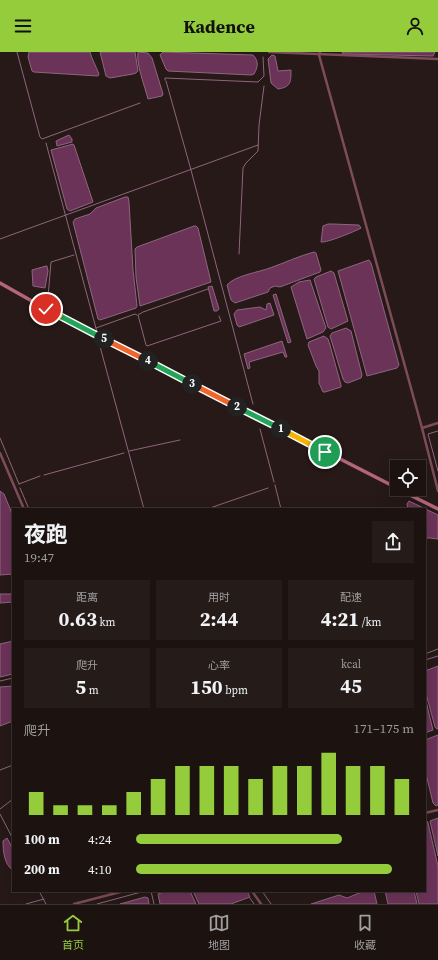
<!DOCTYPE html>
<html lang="zh">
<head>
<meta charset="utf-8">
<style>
  body { margin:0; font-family:"Source Serif 4","Noto Sans SC",serif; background:#251c1a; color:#f1f3f6; height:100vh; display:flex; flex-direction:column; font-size:15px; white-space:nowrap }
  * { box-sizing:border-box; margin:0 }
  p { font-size:13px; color:#a09e9f }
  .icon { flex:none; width:22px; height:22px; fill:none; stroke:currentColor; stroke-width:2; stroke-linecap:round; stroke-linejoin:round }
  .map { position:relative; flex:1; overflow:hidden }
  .details { position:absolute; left:12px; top:456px; width:414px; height:384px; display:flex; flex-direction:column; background:#1c1311; border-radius:0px; box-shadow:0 4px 16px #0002,0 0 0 1px #3a3231 }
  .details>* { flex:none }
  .controls { position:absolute; left:390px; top:408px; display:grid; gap:8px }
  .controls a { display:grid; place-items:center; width:36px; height:36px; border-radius:0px; background:#1c1311; box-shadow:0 4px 16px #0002,0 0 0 1px #3a3231; font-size:20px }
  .pin { position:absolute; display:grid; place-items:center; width:34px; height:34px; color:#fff; margin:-17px; border:2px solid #fff; border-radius:50%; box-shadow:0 1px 4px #0007 }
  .km { position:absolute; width:20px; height:20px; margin:-10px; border-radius:50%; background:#222; color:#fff; font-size:11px; line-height:20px; text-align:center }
  .round { display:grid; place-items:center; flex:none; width:42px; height:42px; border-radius:0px; background:#251c1a }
  .head { display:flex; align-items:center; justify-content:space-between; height:68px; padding:0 12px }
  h1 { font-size:22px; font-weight:700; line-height:30px }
  .figures { display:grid; grid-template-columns:repeat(3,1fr); gap:6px; height:68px; padding:4px 12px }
  .figures div { display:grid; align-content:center; border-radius:0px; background:#251c1a; text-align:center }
  .figures b { font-size:20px; font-weight:700 }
  .figures small { font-size:11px; font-weight:400 }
  .figures p { font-size:11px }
  .chart { height:112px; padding:8px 12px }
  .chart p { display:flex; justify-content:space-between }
  .chart svg { width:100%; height:72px; margin-top:4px; stroke:#95cc3b; stroke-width:6 }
  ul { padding:0 12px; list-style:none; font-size:13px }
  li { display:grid; grid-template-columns:64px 48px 1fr; align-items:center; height:30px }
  li i { height:10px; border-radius:5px; background:#95cc3b }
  header { display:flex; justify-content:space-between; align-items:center; height:52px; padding:0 12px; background:#95cc3b; color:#111; font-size:18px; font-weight:700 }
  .dock { display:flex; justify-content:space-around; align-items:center; height:56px; border-top:1px solid #3a3231; background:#1c1311; font-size:11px; color:#a09e9f }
  .dock a { display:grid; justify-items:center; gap:2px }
  .dock .on { color:#95cc3b }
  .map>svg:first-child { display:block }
  .water { fill:#6b3358; stroke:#8f657e }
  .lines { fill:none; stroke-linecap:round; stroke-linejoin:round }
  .stream { stroke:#8f657e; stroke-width:1 }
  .street { stroke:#7d4c59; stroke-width:2.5 }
  .secondary { stroke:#b4657b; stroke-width:3.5 }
  .split-1-casing { stroke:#fff; stroke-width:8 }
  .split-2-casing { stroke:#fff; stroke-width:8 }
  .split-3-casing { stroke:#fff; stroke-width:8 }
  .split-4-casing { stroke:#fff; stroke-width:8 }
  .split-5-casing { stroke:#fff; stroke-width:8 }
  .split-6-casing { stroke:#fff; stroke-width:8 }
  .split-7-casing { stroke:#fff; stroke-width:8 }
  .split-1 { stroke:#f5b400; stroke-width:5 }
  .split-2 { stroke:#22a559; stroke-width:5 }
  .split-3 { stroke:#f0652b; stroke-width:5 }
  .split-4 { stroke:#22a559; stroke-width:5 }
  .split-5 { stroke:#f0652b; stroke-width:5 }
  .split-6 { stroke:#22a559; stroke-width:5 }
  .split-7 { stroke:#f5b400; stroke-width:5 }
</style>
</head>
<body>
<header><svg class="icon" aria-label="menu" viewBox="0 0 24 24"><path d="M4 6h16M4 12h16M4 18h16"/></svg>Kadence<svg class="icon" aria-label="person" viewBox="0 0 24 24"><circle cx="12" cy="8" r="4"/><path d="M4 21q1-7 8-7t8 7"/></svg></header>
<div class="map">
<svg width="438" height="852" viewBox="0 0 438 852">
  <rect width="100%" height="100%" fill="#261917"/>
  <g class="water">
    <path d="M29,0H90C92,8 96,14 99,22L98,24L34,20L32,19L28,5Z"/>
    <path d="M100,0H135L138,19L136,21L133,22L110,26L106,24Z"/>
    <path d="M138,0L148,1L152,6L163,42L162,44L148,47C145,35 136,12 138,0Z"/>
    <path d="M163,0L253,3C259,9 258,15 254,22L251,23L168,19L166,17L160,3Z"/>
    <path d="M342,0H435L433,4L343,2Z"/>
    <path d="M272,3L275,4L278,19L291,18C291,30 291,35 278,37L271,31L268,7Z"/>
    <path d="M69,83L72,87V90L57,94L56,89Z"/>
    <path d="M73,92L74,93L93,150L70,159L67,157L51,98Z"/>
    <path d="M125,145H128L129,150L133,218L137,254L136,256L100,268L98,267L73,170L75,167L90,162L96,156Z"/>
    <path d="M333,172L359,173L361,176C356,179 327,191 321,190L323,174L328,172Z"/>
    <path d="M194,174H196L198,176L211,230L140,254L136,225L135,197L137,195Z"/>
    <path d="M314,200L316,201L321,218L320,220L280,235L275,234L270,236L268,240L235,251L231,248L227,233C234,224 259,220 270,216C284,211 299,204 314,200Z"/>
    <path d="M369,208L371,211L399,313L397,316L367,324L338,219Z"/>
    <path d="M46,214H47L48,219L45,236L33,234L32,218Z"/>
    <path d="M331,219L334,221L348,269L331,277L328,275L314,227L316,225Z"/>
    <path d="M310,228L326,276L323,280L307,287L291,235L299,230Z"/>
    <path d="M212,234L219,257L217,259H214L208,235Z"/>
    <path d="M276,242L291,290L288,291L273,243Z"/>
    <path d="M270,251L274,263L239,275L237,273L234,262L237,258L260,255L266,258L267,252Z"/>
    <path d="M346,276L351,279L362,323L361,326L348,331L345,330L343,327L330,284L332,281Z"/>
    <path d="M324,284L328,287L330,293L341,333V335L325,340H323L319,331V319L316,314L308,293L309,290Z"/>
    <path d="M282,289L287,305H285L283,300L249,310L250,316L248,317L244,302Z"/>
    <path d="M0,439L4,442L13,464V522L0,523Z"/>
    <path d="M409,449L438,463V487L430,486H425V457H408L407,452Z"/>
    <path d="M0,542H13V550L0,551Z"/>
    <path d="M13,589V622L0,625V592Z"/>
    <path d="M438,614V677H437L435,675L425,638V619Z"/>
    <path d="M13,634V669L0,674V635Z"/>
    <path d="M425,645L433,678L425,681Z"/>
    <path d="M438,683V753L436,754L433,751L425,718V688Z"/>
    <path d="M438,766V804L430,769Z"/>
    <path d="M425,769H427L428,771L438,814V852H419L416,839H425Z"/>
    <path d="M7,786L13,797V818C4,813 3,798 3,789Z"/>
    <path d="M166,839H190L196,852H160L158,842Z"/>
    <path d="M193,839H247L250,845L231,852H199Z"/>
    <path d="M364,839H374L377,852H311L339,843L347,846Z"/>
    <path d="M385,839H414L417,852H388Z"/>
    <path d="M145,845L148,846L149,852H120Z"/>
  </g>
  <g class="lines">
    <g class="stream">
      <path d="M17,0L40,85L42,87L140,51"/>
      <path d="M165,28V26L258,30L264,24L263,5"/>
      <path d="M166,29L191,118L253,352"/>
      <path d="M46,91L97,280"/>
      <path d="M0,187L258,93"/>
      <path d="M239,202L243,116L246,111L258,99L259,73L264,34"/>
      <path d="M208,237L143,260L138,263L146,293L147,294L221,269L219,264"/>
      <path d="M45,251L48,245L51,210L74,203"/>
      <path d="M96,276L135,262L137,263"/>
      <path d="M98,287L144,457"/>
      <path d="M260,377L274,430"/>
      <path d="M438,379L428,382L438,419"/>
      <path d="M0,386L19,432"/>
      <path d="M129,399L180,388"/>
      <path d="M44,423L124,401"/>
      <path d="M19,432L40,424"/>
      <path d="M275,433L281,457"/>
      <path d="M20,436L29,457"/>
      <path d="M207,457L268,436"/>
      <path d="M425,602L438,597"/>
      <path d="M425,608L438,604"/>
      <path d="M0,629L13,626"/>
      <path d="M0,718L13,713"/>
      <path d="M0,757L13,747"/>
      <path d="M0,762L13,787"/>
      <path d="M39,839L46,852"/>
      <path d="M151,839L154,852"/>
      <path d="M262,839L271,852"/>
      <path d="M250,846L254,852"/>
      <path d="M26,852L44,847"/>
      <path d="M97,852L145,839"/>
    </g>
    <g class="street">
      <path d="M269,0L438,7"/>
      <path d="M320,0L319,3L422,376"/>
      <path d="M438,371L422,376L438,439"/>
      <path d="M0,401L24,457"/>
      <path d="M425,761L438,758"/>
      <path d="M252,839L261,852"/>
      <path d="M74,852L124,839"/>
    </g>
    <g class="secondary">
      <path d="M0,231L46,257L397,436"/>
      <path d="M398,437L438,457"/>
    </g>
  </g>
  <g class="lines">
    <g class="split-1-casing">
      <path id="split-1" d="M281,377L325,400"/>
    </g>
    <g class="split-2-casing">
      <path id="split-2" d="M237,355L281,377"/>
    </g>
    <g class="split-3-casing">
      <path id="split-3" d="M192,332L237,355"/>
    </g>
    <g class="split-4-casing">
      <path id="split-4" d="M148,309L192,332"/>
    </g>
    <g class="split-5-casing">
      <path id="split-5" d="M104,287L148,309"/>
    </g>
    <g class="split-6-casing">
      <path id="split-6" d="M60,264L104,287"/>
    </g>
    <g class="split-7-casing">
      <path id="split-7" d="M46,257L60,264"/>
    </g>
    <use href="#split-1" class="split-1"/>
    <use href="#split-2" class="split-2"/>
    <use href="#split-3" class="split-3"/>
    <use href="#split-4" class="split-4"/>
    <use href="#split-5" class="split-5"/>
    <use href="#split-6" class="split-6"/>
    <use href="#split-7" class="split-7"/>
  </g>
</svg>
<div class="controls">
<a><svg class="icon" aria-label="locate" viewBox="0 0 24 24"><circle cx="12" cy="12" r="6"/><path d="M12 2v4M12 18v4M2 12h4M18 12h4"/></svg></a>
</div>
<div class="pin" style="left:325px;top:400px;background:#1e9e55"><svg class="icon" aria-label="arrive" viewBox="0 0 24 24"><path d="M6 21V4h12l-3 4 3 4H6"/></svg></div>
<div class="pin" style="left:46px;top:257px;background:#d93025"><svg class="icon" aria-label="check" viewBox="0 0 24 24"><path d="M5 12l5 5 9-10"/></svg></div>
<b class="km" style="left:281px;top:377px">1</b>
<b class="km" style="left:237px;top:355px">2</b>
<b class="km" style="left:192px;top:332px">3</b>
<b class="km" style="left:148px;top:309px">4</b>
<b class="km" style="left:104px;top:287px">5</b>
<section class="details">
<div class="head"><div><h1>夜跑</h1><p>19:47</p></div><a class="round"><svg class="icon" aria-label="share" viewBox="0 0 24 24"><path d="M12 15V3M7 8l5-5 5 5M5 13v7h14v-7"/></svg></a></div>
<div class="figures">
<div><p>距离</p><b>0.63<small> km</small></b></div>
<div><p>用时</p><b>2:44</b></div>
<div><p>配速</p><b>4:21<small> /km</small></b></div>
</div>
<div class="figures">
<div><p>爬升</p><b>5<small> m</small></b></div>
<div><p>心率</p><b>150<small> bpm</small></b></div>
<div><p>kcal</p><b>45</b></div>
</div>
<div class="chart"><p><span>爬升</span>171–175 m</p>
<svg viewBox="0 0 160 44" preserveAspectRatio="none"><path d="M5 44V30M15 44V38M25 44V38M35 44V38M45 44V30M55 44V22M65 44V14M75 44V14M85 44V14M95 44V22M105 44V14M115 44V14M125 44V6M135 44V14M145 44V14M155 44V22"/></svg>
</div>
<ul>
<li><b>100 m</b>4:24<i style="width:74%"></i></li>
<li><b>200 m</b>4:10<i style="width:92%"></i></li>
</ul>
</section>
</div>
<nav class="dock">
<a class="on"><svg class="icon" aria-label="home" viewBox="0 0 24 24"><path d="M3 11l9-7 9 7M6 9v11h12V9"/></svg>首页</a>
<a><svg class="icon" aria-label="map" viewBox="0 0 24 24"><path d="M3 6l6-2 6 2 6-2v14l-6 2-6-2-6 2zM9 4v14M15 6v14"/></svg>地图</a>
<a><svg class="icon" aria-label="saved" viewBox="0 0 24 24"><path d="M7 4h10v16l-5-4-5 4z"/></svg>收藏</a>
</nav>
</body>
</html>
